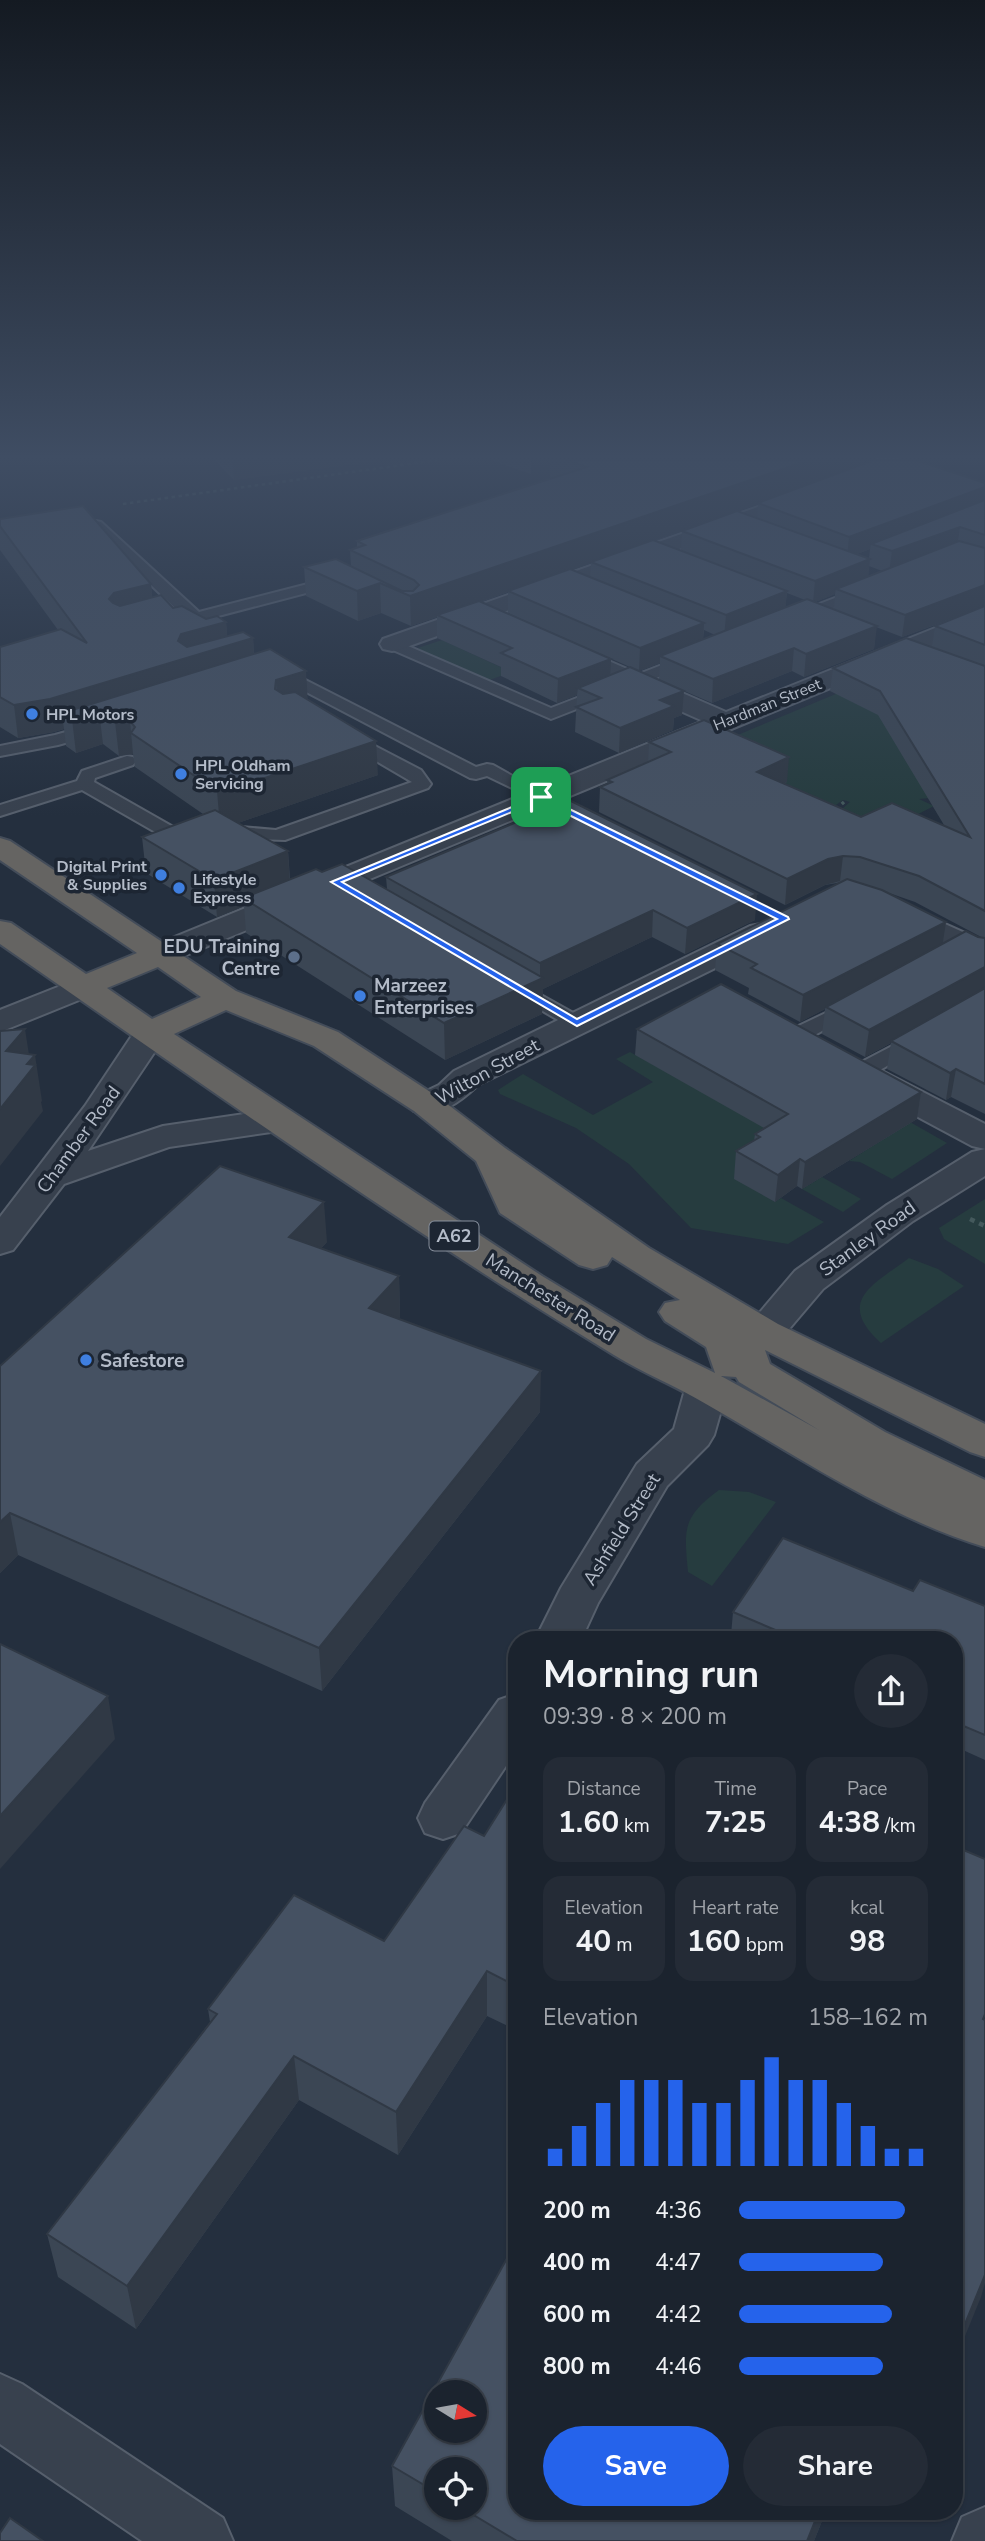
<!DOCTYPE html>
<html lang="en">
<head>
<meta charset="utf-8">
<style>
  body { margin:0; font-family:"Nunito Sans",sans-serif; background:#242b36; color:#f1f3f6; height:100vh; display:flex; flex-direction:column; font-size:26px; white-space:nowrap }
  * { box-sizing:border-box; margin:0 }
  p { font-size:23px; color:#a0a4aa }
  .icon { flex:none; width:38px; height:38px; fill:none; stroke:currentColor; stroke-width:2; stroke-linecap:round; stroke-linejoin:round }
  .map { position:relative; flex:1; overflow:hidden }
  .side { position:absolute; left:508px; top:1631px; width:455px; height:889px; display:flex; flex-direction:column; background:#1b232e; border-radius:28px; box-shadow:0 2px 5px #0004,0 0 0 2px #39404a }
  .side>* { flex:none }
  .needle { width:46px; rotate:101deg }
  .controls { position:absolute; left:424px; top:2380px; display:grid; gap:14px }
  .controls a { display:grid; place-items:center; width:63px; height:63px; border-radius:50%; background:#1b232e; box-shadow:0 2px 5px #0004,0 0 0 2px #39404a; font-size:35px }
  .pin { position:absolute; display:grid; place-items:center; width:60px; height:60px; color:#fff; margin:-30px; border-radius:14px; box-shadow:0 4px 10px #0006 }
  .round { display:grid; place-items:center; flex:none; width:74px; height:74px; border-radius:37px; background:#242b36 }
  .overview { display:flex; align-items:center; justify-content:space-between; height:119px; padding:0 35px }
  h1 { font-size:38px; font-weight:700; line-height:52px }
  .metrics { display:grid; grid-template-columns:repeat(3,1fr); gap:10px; height:119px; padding:7px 35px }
  .metrics div { display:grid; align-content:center; border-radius:18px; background:#242b36; text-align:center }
  .metrics b { font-size:30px; font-weight:700 }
  .metrics small { font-size:19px; font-weight:400 }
  .metrics p { font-size:19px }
  .chart { height:196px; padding:14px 35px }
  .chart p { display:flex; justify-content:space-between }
  .chart svg { width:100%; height:126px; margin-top:7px; stroke:#2563eb; stroke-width:6 }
  .action { display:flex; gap:14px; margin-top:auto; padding:14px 35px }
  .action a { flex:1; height:80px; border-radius:42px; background:#2563eb; color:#fff; font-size:28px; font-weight:700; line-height:80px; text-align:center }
  .action a+a { background:#242b36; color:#f1f3f6 }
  ul { padding:0 35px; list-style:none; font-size:23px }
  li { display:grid; grid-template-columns:112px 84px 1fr; align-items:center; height:52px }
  li i { height:18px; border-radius:9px; background:#2563eb }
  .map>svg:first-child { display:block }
  .green { fill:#263c3f }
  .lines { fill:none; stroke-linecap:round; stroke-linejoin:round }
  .service-casing { stroke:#565f6c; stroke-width:4 }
  .minor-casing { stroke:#565f6c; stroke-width:4 }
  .tertiary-casing { stroke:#565f6c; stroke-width:4 }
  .trunk-casing { stroke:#434c59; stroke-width:4 }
  .path-far2 { stroke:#44595c; stroke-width:2.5; stroke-dasharray:3.5 3.5; stroke-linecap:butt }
  .path-far1 { stroke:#44595c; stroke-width:3.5; stroke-dasharray:4.5 4.5; stroke-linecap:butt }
  .path { stroke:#44595c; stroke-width:4.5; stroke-dasharray:5 5; stroke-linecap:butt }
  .service { fill:#38414e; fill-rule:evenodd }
  .minor { fill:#38414e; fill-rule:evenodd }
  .tertiary { fill:#38414e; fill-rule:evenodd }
  .trunk { fill:#656462; fill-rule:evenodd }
  .wall { fill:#3b4654; fill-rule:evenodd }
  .shaded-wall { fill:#303945 }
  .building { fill:#455162; stroke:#303945; stroke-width:2; fill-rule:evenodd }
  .route { fill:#2563eb; stroke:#fff; stroke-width:2; fill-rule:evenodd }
  .shop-dot { fill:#3f7fe0; stroke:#1d2633; stroke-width:2.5 }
  .service-dot { fill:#5c6f8a; stroke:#1d2633; stroke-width:2.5 }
  .labels { text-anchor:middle; stroke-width:7; stroke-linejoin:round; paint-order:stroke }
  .far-street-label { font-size:16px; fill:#b4bcc9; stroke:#1d2633 }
  .far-poi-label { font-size:16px; font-weight:bold; fill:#b4bcc9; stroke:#1d2633; text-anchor:start }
  .shield { fill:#1d2633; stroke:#878f9c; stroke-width:2 }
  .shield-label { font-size:18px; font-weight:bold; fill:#b4bcc9 }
  .poi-label { font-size:19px; font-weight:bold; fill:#b4bcc9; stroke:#1d2633; text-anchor:start }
  .street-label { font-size:19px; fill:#b4bcc9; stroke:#1d2633 }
</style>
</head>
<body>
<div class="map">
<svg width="985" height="2541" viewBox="0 0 985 2541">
  <rect width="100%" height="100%" fill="#242f3e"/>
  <g class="green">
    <path d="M442,640L511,672L487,681L415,649Z"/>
    <path d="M874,678L891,722L961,795L919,799L934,806L879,834L836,814L850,802L843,800L795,834L675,761Z"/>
    <path d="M630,1052L838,1167L828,1173L778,1145L735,1178L775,1202L781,1198L824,1222L788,1244L691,1228L629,1164L576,1128L500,1094L498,1090L523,1074L593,1115L653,1082L616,1059Z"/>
    <path d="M910,1122L947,1143L892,1179L860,1162L849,1161Z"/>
    <path d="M822,1177L861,1199L843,1212L802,1189Z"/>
    <path d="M985,1199V1264L944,1239L939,1228Z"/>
    <path d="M909,1258L938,1269L964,1286L881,1343C835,1301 873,1285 909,1258Z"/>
    <path d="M719,1490L749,1492L776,1502L712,1586L688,1572C684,1529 682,1517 719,1490Z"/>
  </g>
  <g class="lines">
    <g class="service-casing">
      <g id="service">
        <path d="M96,521L101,522L199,612L339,576L346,580L344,583L207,619L213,625L205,630L189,621L91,528V522Z"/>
        <path d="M866,586L873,590L871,593L798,622L793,624L785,619L788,616Z"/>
        <path d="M392,639L551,708L685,656H697L699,659L697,662L551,719L386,647L384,644L386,641Z"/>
        <path d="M278,666L476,767L487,764L493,765L550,797L541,802L487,776L476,779L470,778L272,674L270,671Z"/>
        <path d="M98,723L104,724L106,728L104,732L58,745L0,756V746L55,735Z"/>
        <path d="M348,732L421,770L431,784L428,788L285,840L229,838L204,844L171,841L82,790L0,816V805L77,781L82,771L127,756L133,757L136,761L133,765L95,778L94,782L182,832H204L229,826L276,830L412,782L342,741L339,737Z"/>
        <path d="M514,980L584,1019L588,1023L584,1027H570L507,990L504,986L507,982Z"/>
        <path d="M853,1000L860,1002L863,1006L860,1010L804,1041H788L785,1036L788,1031Z"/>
        <path d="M917,1033L925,1034L928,1039L925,1044L868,1077H852L849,1072L852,1067Z"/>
      </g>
    </g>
    <g class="minor-casing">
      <g id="minor">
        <path d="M877,460H898L889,471L860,484L401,649L392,651L383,649L380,644L383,639L846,476Z"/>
        <path d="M985,608V624L172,961L161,963L150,961L145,954L150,947L703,721L554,655L551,650L554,645L563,643L572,645L726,712Z"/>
        <path d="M896,902L985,942V963L974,961L885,917L881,911L885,905Z"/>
        <path d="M761,924L772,926L777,933L772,940L478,1085C460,1102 439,1118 414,1111L409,1104L414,1097L439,1085L454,1071L750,926Z"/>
        <path d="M872,1069L884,1072L985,1124V1149L972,1146L860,1086L855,1079L860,1072Z"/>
        <path d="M707,1372L722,1376L728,1386L714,1435L708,1445L667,1486L598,1603L581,1640H535L561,1588L637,1464L674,1429L686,1386L692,1376Z"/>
        <path d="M516,1694V1751L461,1833L443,1839L425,1833L418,1818L425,1803L499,1700Z"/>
        <path d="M0,2374L22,2384L223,2518L233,2541H142L0,2444Z"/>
        <path d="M985,2507V2541H952L962,2517Z"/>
      </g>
    </g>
    <g class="tertiary-casing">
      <g id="tertiary">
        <path d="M83,977L94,980L99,987L94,994L0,1032V1010Z"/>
        <path d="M151,1022L163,1025L168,1032L88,1151L163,1126L278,1109L290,1113L296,1120L290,1127L278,1131L169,1147L64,1184L13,1250L0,1254V1217L85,1106L139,1025Z"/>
        <path d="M985,1149V1176L913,1221L823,1289L778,1342L764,1346L750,1342L744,1333L750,1324L795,1271L887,1205L972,1152Z"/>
      </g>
    </g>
    <g class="trunk-casing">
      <path id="trunk" d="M0,838L10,841L236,991L338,1032L438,1097L505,1148L649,1248L778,1324L985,1424V1457L970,1452L765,1350L770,1364L885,1432L985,1480V1547C886,1517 796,1455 706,1404C676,1386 643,1373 614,1355C403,1227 202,1084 0,944V921L11,923L86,974L137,953L0,860ZM158,967L201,997L152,1019L107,988ZM226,1010L314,1046L414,1111L476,1161L500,1213L579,1265L593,1269L607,1265L612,1257L680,1300L665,1303L659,1312L665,1321L706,1347L715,1373L646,1339L542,1276L174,1034ZM721,1376L736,1377L739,1382L819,1430Z"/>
    </g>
    <path class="path-far2" d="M123,504L438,460"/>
    <path class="path-far1" d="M835,810L844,802"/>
    <path class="path" d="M970,1219L985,1226"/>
    <use href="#service" class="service"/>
    <use href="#minor" class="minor"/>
    <use href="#tertiary" class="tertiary"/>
    <use href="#trunk" class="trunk"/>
  </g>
  <g class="wall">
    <path d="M214,460H384L234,480Z"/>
    <path d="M490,460H531V474Z"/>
    <path d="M550,460H864L863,464L985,483V1114L951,1097L946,1100L887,1069L891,1043L865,1057L822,1034L825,1009L800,1022L748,994L749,988L715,970L717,944L843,882L825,885L785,905L599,812L600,787L607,784V780L648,762L649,742L787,782L783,784L861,817L944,825L878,715L830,691L833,668L932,647L935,626L968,613L902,637L876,627L874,649L804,677L792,671L712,703L659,680L660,663L639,671L508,613V592L481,602L682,715L674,718L673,730L619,753L575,732L577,695L557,703L501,676V667L437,638V617L411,626L381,613L358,621L306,596L304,567L351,566L350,550L357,547V541L550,479ZM758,504L757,518L738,511ZM682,531L681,551L655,541ZM870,549L869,559L857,554ZM591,563L590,577L571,570ZM869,566L882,571L868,576ZM787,593L805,600L785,608ZM835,594L834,609L815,602ZM704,630L715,635L703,639ZM889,893L915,902L983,938L978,937L943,944Z"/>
    <path d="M0,519L151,584L152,598L173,608L206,619L226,622L227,636L253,638L254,654L308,700L378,775L238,823L288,851L290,879L322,872L387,889L386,877L755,920L685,954L652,937L543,989L542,1014L445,1060L246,933L244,906L217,917L146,873L142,837L203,814L135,767L133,754L119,756L103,744L76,753L66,746L64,729L54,732L18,738L0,727V647L58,630L0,550Z"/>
    <path d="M637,1029L921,1092L917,1119L802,1189L797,1186L775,1202L734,1179L736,1151L754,1141L755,1134L764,1128L635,1055Z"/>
    <path d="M327,1242L321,1248L399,1276L400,1317L398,1319L540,1412L322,1691L18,1555L0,1573V1366Z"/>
    <path d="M913,1591L985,1606V1760L954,1746V1640H743L731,1635L733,1612Z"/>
    <path d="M516,1785V2030L487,2016L398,2155L299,2100L136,2329L58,2277L47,2234L210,2022L208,2009L384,1941L484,1836Z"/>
    <path d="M516,2242V2511H826L814,2541H452L395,2506L392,2466ZM436,2392H474V2431H436ZM436,2469H474V2508H436Z"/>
  </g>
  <g class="shaded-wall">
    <path d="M233,460H384L234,480Z"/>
    <path d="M809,460H864L863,464L845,474L593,562H591V563L510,592L508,591V592L440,616L437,615V617L411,626L410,596Z"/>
    <path d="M985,487V506L871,544L870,549L847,558L849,537Z"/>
    <path d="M960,527L957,548L889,573L892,551Z"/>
    <path d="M870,559L868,581L836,589L835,594L813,603L815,581Z"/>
    <path d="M380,583L381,613L358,621L357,591Z"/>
    <path d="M151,584L154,615L117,624L109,599L114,593Z"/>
    <path d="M985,585V606L902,637L905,615Z"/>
    <path d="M787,591L785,614L724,638L726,615Z"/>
    <path d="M226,622L228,646L253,638L255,671L99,711L103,744L76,753L72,719L62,713L64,729L54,732L18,738L14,705L178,641L181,634Z"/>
    <path d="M704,623L703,646L660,656V663L639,671L640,648Z"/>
    <path d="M877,626L874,649L804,677L806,654Z"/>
    <path d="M794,648L792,671L712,703L713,679Z"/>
    <path d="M611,659L610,682L578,688L577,695L557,703L558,679Z"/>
    <path d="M306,671L308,704L278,713L276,680Z"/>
    <path d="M684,691L682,715L674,718L673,730L619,753L620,728L660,700Z"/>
    <path d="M130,721L133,754L119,756L115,722Z"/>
    <path d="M376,741L378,775L235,824L220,826L217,791Z"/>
    <path d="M789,757L787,782L755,797L757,772Z"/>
    <path d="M288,851L290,887L243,898L244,906L217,917L214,880Z"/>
    <path d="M843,856L840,881L825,885L785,905L787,879L828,859Z"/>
    <path d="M757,894L755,920L685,954L687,928Z"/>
    <path d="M653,910L652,937L543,989L542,1014L445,1060L444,1023L540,980V963Z"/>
    <path d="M946,922L942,948L826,1007L825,1009L800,1022L803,995Z"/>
    <path d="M985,967V992L865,1057L869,1030Z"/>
    <path d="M25,1029L30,1061L35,1055L42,1101L41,1102L43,1111L0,1166V1109L6,1051Z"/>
    <path d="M956,1069L951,1097L946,1100L950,1073Z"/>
    <path d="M921,1092L917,1119L802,1189L805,1162Z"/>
    <path d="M800,1159L797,1186L775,1202L778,1175Z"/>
    <path d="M324,1202L327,1242L292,1278L289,1237Z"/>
    <path d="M399,1276L400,1317L371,1349L369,1308Z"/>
    <path d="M541,1371L540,1412L322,1691L319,1648Z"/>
    <path d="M10,1513L18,1555L0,1573V1522Z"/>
    <path d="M108,1696L115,1739L0,1869V1816Z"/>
    <path d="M487,1971V2016L398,2155L396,2112Z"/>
    <path d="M294,2056L299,2100L136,2329L127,2286Z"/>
    <path d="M985,2275V2283L981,2297L954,2363V2351Z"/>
    <path d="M819,2511H826L814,2541H807Z"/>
  </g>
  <g class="building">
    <path d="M567,460H809L410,596L380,583L357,591L304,567L336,559L402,591H413L419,585L414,580L350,550L365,545L357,541L587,467Z"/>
    <path d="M874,460H915L985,483V487L849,537L758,503Z"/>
    <path d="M985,500V535L960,527L892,551L871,544Z"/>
    <path d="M83,506L151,584L114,593L109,599L113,603L120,606L161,595L173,608L182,606L206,619L217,616L226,622L181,634L178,641L187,647L243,632L253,638L50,699L14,705L0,697V647L61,629L87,643L0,526V519Z"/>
    <path d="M737,511L870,559L815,581L682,531Z"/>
    <path d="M653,540L787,591L726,615L591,562Z"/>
    <path d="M959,541L985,548V585L905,615L836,589Z"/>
    <path d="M570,569L704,623L640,648L508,591Z"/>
    <path d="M807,599L877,626L806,654L794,648L713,679L660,656Z"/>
    <path d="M479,601L611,659L558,679L501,653L512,648L437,615Z"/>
    <path d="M985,606V645L935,626Z"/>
    <path d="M906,638L985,666V911L919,876L860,857L843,856L828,859L787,879L600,787L612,782L607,780L671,752L649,742L704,720L789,757L757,772L861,817L892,803L970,837L880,691L833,668Z"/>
    <path d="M270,649L306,671L276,680L275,689L283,694L295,692L376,741L232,789L217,791L131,733L135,727L130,721L115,722L99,711L72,719L62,713Z"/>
    <path d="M630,667L684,691L660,700L674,706L620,728L576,707L601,698L578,688Z"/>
    <path d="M569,800L757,894L687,928L653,910L540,963L386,877Z"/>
    <path d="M215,810L288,851L214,880L142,837Z"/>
    <path d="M342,864L543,978L444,1023L243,898L316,869L322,872Z"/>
    <path d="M847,879L882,890L946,922L803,995L751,968L757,964L717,944Z"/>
    <path d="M966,931L978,937L985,938V967L869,1030L826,1007Z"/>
    <path d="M721,984L921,1092L805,1162L800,1159L778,1175L736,1151L760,1137L755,1134L788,1114L637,1029Z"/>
    <path d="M985,988V1084L956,1069L950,1073L891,1041Z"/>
    <path d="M25,1029L6,1051L35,1055L27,1064L35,1065L0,1109V1031Z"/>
    <path d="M220,1166L324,1202L289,1237L399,1276L369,1308L541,1371L319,1648L10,1513L0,1522V1366Z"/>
    <path d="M783,1538L913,1591L920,1580L985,1606V1735L954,1722V1640H799L733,1612Z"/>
    <path d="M0,1644L108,1696L0,1816Z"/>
    <path d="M516,1785V1986L487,1971L396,2112L294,2056L127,2286L47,2234L217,2014L208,2009L294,1895L384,1941L464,1826L484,1836Z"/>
    <path d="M954,1846L985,1859V2014L983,2019L985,2020V2275L954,2351Z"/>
    <path d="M516,2242V2511H819L807,2541H517L462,2508H474V2469H436V2492L392,2466ZM436,2392H474V2431H436Z"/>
    <path d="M10,2518L43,2541H0V2533Z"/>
  </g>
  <linearGradient id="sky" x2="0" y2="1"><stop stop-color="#141a22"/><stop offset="0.56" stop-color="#3f4d63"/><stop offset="1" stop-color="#3f4d63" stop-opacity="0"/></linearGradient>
  <rect width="985" height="816" fill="url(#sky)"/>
  <path class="route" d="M541,795L788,917L789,919L577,1026L331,882ZM541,800L557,809L777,919L577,1019L342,882Z"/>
  <g class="shop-dot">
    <circle cx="32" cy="714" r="7"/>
    <circle cx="181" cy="774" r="7"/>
    <circle cx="161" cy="875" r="7"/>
    <circle cx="179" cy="888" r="7"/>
    <circle cx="360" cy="996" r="7"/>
    <circle cx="86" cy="1360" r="7"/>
  </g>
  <circle class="service-dot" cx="294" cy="957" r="7"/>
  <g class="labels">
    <g class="far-street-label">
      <text transform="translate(767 704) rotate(-22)" y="6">Hardman Street</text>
    </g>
    <g class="far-poi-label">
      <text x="46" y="720">HPL Motors</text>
      <text x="195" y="771">HPL Oldham<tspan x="195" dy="18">Servicing</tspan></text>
      <text x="147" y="872" text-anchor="end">Digital Print<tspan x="147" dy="18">&amp; Supplies</tspan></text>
      <text x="193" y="885">Lifestyle<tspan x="193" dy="18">Express</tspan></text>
    </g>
    <rect class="shield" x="429.5" y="1221.5" width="49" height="29" rx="5"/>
    <g class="shield-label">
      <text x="454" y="1242">A62</text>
    </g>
    <g class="poi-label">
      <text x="280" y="953" text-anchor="end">EDU Training<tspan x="280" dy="22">Centre</tspan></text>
      <text x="374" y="992">Marzeez<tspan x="374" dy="22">Enterprises</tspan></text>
      <text x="100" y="1367">Safestore</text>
    </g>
    <g class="street-label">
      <text transform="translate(487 1071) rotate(-29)" y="7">Wilton Street</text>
      <text transform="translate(78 1139) rotate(-54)" y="7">Chamber Road</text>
      <text transform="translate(867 1238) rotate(-36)" y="7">Stanley Road</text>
      <text transform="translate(551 1297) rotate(32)" y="7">Manchester Road</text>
      <text transform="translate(621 1529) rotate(-58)" y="7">Ashfield Street</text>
    </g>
  </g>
</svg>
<div class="controls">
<a><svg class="needle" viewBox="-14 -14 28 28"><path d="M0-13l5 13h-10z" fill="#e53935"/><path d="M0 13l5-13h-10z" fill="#a0a4aa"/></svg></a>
<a><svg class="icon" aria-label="locate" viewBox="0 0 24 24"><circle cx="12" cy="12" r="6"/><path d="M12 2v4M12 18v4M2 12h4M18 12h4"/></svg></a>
</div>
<div class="pin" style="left:541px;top:797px;background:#1e9e55"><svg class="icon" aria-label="arrive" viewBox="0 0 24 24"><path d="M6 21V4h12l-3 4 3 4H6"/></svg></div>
<section class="side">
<div class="overview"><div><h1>Morning run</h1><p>09:39 · 8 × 200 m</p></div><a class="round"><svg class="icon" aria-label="share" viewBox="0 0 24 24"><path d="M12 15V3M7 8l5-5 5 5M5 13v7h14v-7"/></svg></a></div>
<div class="metrics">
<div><p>Distance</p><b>1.60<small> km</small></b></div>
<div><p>Time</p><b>7:25</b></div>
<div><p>Pace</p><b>4:38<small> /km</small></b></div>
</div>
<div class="metrics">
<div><p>Elevation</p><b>40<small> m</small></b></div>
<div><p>Heart rate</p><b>160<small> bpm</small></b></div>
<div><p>kcal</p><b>98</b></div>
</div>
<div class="chart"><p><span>Elevation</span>158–162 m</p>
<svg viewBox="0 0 160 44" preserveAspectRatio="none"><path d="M5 44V38M15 44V30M25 44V22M35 44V14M45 44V14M55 44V14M65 44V22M75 44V22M85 44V14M95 44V6M105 44V14M115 44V14M125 44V22M135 44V30M145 44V38M155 44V38"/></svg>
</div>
<ul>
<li><b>200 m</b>4:36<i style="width:88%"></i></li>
<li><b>400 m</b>4:47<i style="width:76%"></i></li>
<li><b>600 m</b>4:42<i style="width:81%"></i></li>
<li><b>800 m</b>4:46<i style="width:76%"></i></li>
</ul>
<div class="action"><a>Save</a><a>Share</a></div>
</section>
</div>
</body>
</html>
